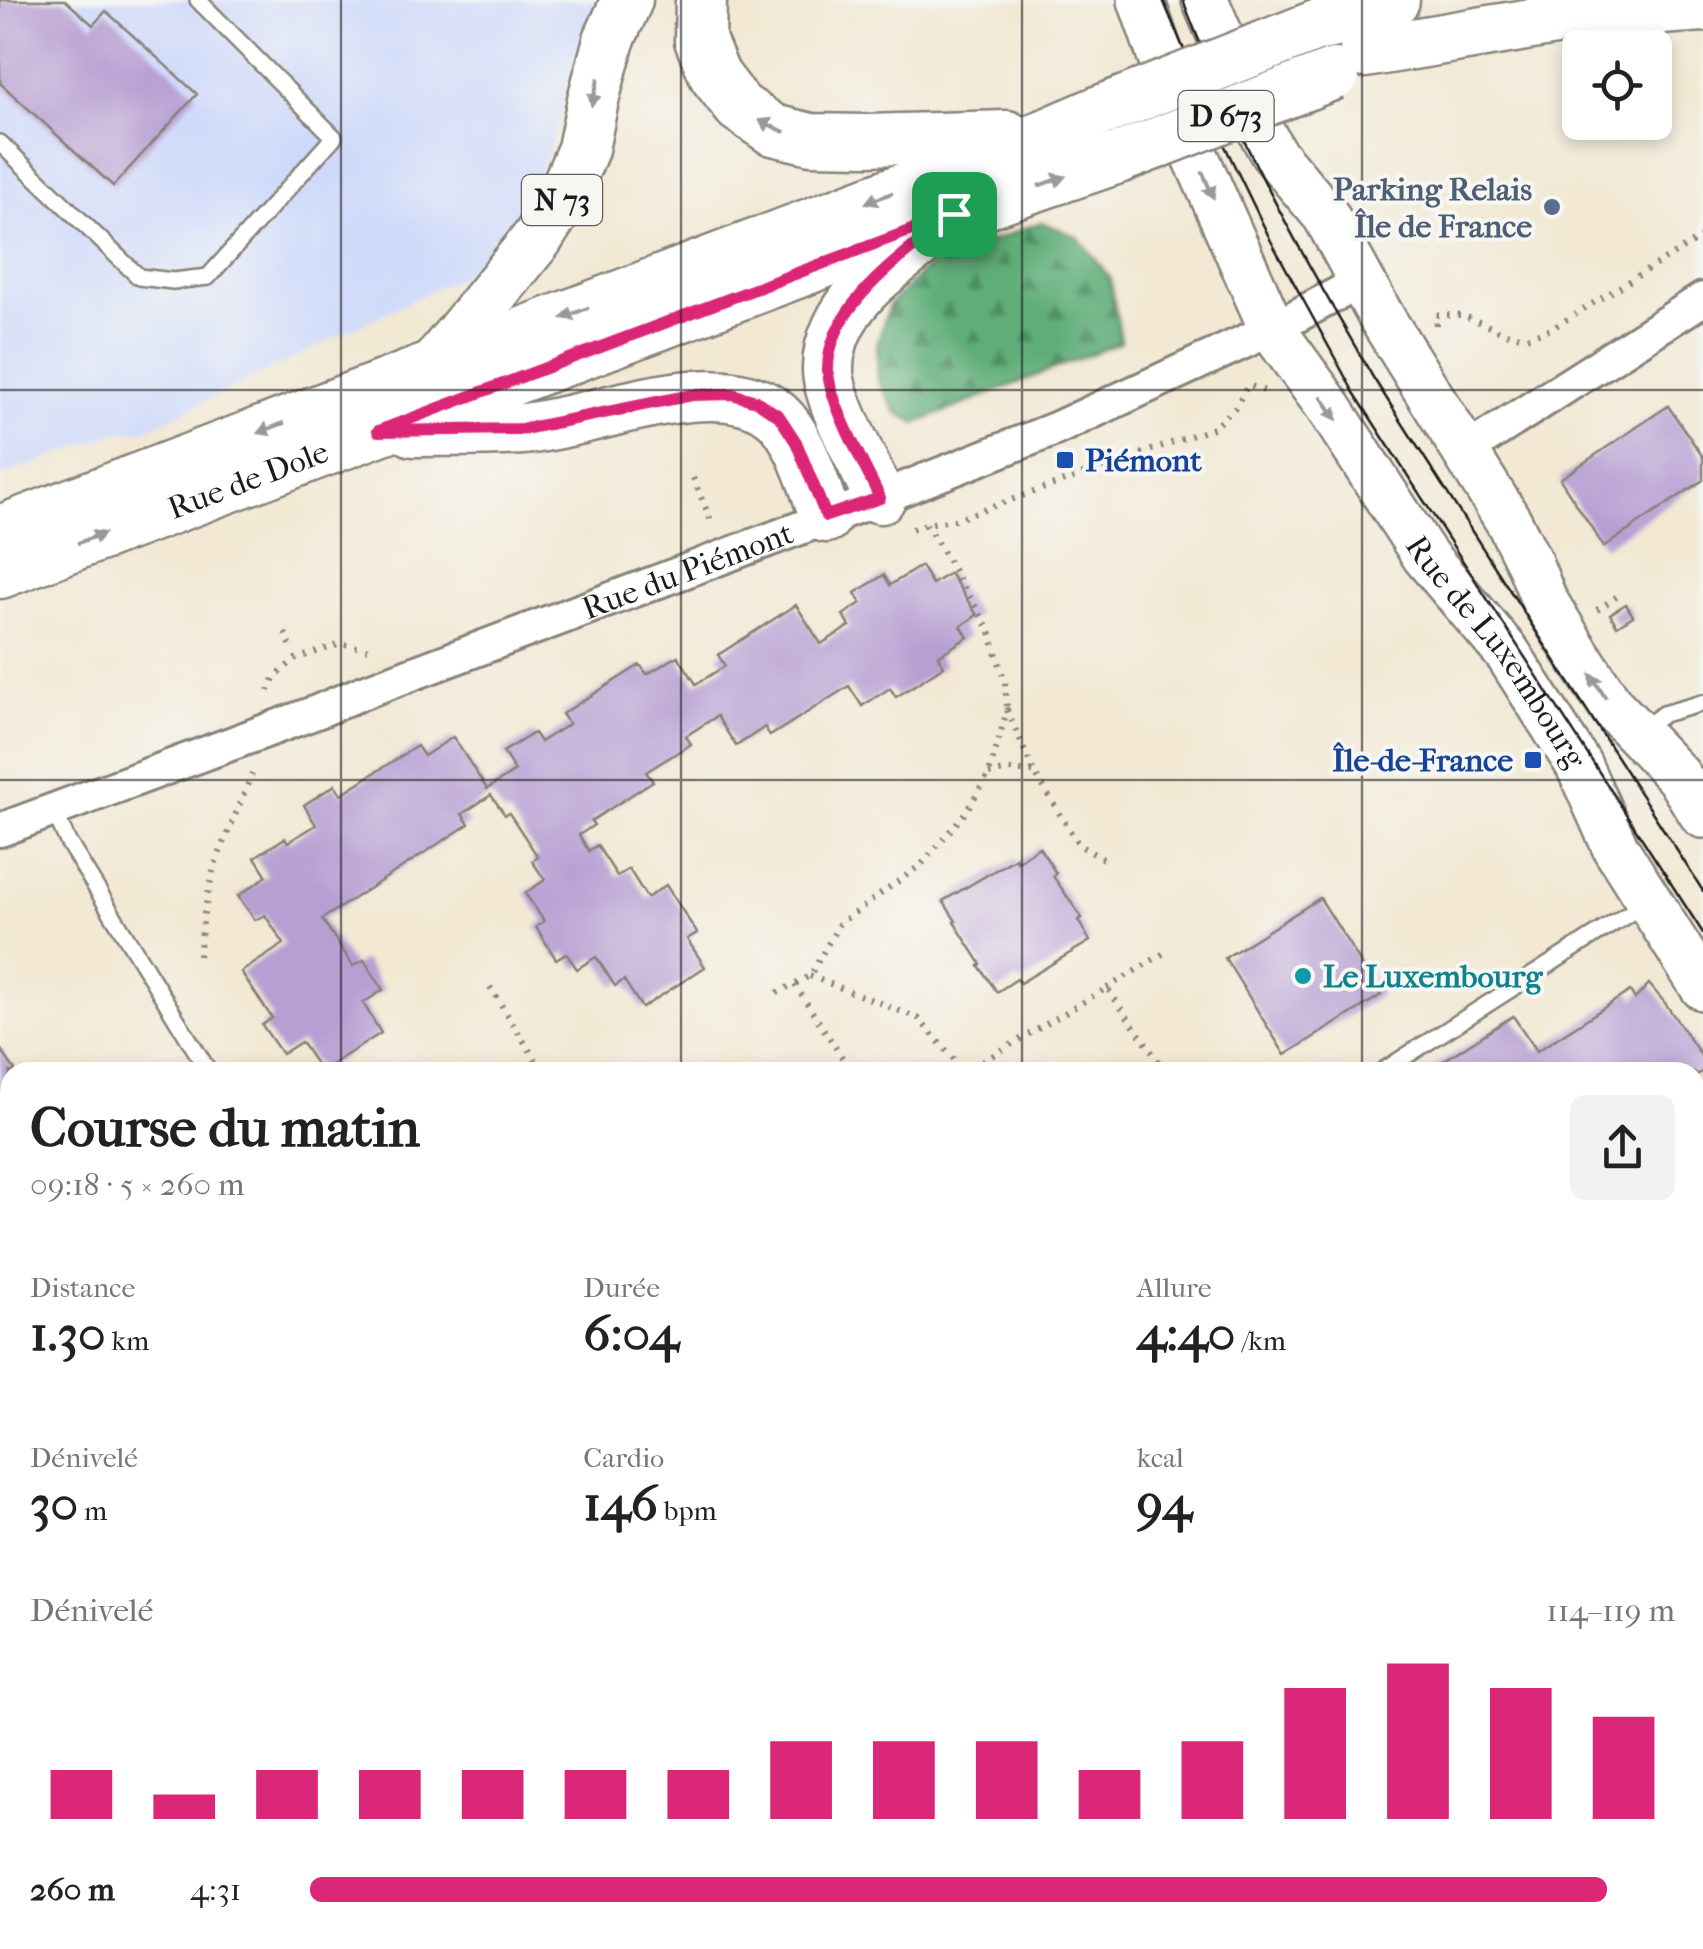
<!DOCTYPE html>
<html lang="fr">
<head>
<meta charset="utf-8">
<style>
  body { margin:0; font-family:"IM FELL French Canon",serif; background:#f2f2f2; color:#222; height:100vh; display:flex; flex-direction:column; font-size:38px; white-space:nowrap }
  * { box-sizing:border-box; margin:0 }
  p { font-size:32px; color:#767676 }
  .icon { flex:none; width:55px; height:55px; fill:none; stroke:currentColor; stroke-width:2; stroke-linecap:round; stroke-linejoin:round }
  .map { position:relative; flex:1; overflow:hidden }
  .panel { position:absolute; left:0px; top:1062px; width:1705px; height:888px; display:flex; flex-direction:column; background:#fff; border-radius:30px 30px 0 0; box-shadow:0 5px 15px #0003 }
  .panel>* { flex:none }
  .controls { position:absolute; left:1562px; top:30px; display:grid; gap:20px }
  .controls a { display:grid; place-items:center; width:110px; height:110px; border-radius:15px; background:#fff; box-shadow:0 5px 15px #0003; font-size:50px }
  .pin { position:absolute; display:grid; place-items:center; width:85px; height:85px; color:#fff; margin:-42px; border-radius:20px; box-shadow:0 5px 15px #0006 }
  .round { display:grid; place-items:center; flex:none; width:105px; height:105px; border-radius:15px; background:#f2f2f2 }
  .head { display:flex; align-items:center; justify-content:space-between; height:170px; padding:0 30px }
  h1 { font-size:55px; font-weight:700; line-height:75px }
  .figures { display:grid; grid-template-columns:repeat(3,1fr); gap:15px; height:170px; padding:10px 30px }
  .figures div { display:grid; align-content:center }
  .figures b { font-size:50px; font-weight:700 }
  .figures small { font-size:28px; font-weight:400 }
  .figures p { font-size:28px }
  .chart { height:280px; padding:20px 30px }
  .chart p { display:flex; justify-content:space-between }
  .chart svg { width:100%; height:180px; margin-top:10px; stroke:#db2777; stroke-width:6 }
  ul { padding:0 30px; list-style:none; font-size:32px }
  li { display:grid; grid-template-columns:160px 120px 1fr; align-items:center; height:75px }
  li i { height:25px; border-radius:12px; background:#db2777 }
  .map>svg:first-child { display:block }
  .built { fill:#cfdafa }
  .forest { fill:url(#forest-firs); stroke:#3e644a; stroke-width:2.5 }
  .building { fill:#b89fd3 }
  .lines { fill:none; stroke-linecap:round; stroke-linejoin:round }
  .lane-casing { stroke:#878278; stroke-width:20 }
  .street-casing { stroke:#878278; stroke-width:38 }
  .secondary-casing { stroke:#878278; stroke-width:50 }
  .primary-casing { stroke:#878278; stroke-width:55 }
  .path { stroke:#878278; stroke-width:6; stroke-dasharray:2.5 8; stroke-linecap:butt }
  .lane { stroke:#fff; stroke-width:15 }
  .street { stroke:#fff; stroke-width:32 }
  .secondary { stroke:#fff; stroke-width:45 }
  .primary { stroke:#fff; stroke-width:50 }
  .tram { stroke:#1c1c1c; stroke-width:2.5 }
  .primary-bridge-casing { stroke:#878278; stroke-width:55; stroke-linecap:butt }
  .primary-bridge { stroke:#fff; stroke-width:50 }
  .oneway { fill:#999 }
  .route-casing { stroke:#fff; stroke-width:20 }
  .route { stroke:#db2777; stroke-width:12 }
  .grid { fill:none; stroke:#1c1c1c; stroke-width:2.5; stroke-opacity:0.55 }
  .service-dot { fill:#5c6f8a; stroke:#f6f6f2; stroke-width:4 }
  .transit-dot { fill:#1a4fb4; stroke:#f6f6f2; stroke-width:4 }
  .culture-dot { fill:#0f9aa8; stroke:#f6f6f2; stroke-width:4 }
  .labels { text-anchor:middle; stroke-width:8; stroke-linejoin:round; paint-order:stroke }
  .shield { fill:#f6f6f2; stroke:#5d5d5c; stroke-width:2.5 }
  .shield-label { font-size:30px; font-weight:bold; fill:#1c1c1c }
  .service-label { font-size:32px; font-weight:bold; fill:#4e5e75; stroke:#f6f6f2; text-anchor:end }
  .transit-label { font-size:32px; font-weight:bold; fill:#164399; stroke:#f6f6f2; text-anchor:start }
  .street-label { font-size:32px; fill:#1c1c1c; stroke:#f6f6f2 }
  .culture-label { font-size:32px; font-weight:bold; fill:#0d838f; stroke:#f6f6f2; text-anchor:start }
</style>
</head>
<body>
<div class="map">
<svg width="1703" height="1949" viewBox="0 0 1703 1949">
  <defs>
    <pattern id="forest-firs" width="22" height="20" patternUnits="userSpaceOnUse" patternTransform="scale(2.5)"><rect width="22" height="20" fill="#5fad78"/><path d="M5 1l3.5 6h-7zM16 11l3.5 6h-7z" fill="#4e8c62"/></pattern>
  </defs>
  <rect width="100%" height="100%" fill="#f6f6f2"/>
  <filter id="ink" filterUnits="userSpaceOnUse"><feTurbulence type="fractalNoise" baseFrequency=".01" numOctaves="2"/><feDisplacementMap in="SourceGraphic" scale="20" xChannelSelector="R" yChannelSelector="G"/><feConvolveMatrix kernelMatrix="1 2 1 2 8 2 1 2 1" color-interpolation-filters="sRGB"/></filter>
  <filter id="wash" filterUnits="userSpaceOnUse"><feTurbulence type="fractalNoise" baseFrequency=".0048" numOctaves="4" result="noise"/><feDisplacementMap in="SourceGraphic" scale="40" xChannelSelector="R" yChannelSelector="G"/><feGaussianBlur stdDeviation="2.25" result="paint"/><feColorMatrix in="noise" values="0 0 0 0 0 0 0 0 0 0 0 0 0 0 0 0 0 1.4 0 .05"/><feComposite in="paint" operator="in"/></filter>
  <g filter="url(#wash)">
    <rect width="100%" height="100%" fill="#f2e8d3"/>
    <path class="built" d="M0,0H599L536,190L467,273L144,431L119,432L0,477Z"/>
    <path class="forest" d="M1041,222L1078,237L1110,278L1121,342L917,423L896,412L878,380L877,345L889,305L929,265Z"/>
    <g id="blocks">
      <g class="building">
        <path d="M0,0H65L93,25L106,11L197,94L113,186L0,83Z"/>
        <path d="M1668,406L1703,457V480L1604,547L1560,479Z"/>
        <path d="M921,566L932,584L950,573L977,615L961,626L968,637L938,656L944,666L896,697L890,688L862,706L849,686L770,736L765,727L736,746L717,716L686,736L691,744L646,772L653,781L591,821L594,825L579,835L589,851L597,845L617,876L629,869L647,898L666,885L697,933L687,939L705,967L642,1008L624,980L615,986L596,957L577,969L566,953L556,959L536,927L544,921L525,893L545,880L532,861L538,857L509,813L505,815L491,795L462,814L469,824L322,919L353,966L364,960L383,990L363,1003L381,1033L321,1071L301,1042L282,1054L262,1025L272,1018L241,972L284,944L265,915L255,920L238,896L267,876L255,857L285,838L288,842L316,825L304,805L335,785L341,794L417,746L424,756L453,737L487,789L515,771L503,752L534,733L540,742L569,724L562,714L640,665L647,674L678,656L696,684L725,666L718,655L796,605L821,644L850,626L843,615L861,603L855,593L884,575L890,585Z"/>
        <path d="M1626,604L1633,616L1617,626L1610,614Z"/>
        <path d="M1039,847L1056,873L1053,876L1082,918L1078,920L1090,941L1020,983L1017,979L997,992L979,966L981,964L954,922L956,921L943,901L1016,858L1017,862Z"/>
        <path d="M1320,898L1381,995L1285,1055L1225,958Z"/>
        <path d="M1649,984L1665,1003L1703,1058V1071L1695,1076V1072H1426L1513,1016L1537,1051L1630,991L1635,999Z"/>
        <path d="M0,1048L16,1072H10V1151L0,1158Z"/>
        <path d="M1695,1090L1703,1102V1179L1695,1184Z"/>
        <path d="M1696,1521L1703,1523V1604L1695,1591Z"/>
        <path d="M180,1940H251L257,1949H167Z"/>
        <path d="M619,1940H697L695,1949H617Z"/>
        <path d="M1337,1940H1434V1949H1332Z"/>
      </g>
    </g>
  </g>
  <g filter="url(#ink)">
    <use href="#blocks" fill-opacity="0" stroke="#878278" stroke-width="2.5"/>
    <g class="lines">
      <g class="lane-casing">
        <g id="lane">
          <path d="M0,143L139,277L173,281L208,277L334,137L198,0"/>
          <path d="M1640,732L1663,714L1703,703"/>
          <path d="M54,810L68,842L209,1072"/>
          <path d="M1381,1072L1647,902"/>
          <path d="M0,1212L10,1211"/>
          <path d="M560,1949L562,1940"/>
        </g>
      </g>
      <g class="street-casing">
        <g id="street">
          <path d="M1465,451L1703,299"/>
          <path id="s1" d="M0,830L319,711L361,693L880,498L1055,429L1272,329L1362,281"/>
        </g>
      </g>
      <g class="secondary-casing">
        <g id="secondary">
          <path id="s2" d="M1141,0L1195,155L1272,329L1328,406L1425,556L1508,654L1578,764L1616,849L1703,987"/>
          <path d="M1205,0L1262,133L1273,153L1326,216L1383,320L1509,522L1529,562L1544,600L1574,649L1611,706L1678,776L1703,815"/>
          <path d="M1695,1404L1703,1398"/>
          <path d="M1695,1448L1703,1443"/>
          <path d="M969,1949L974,1940"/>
          <path d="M1015,1949L1020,1940"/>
        </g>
      </g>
      <g class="primary-casing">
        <g id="primary">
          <path d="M701,0L700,40L715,76L739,107L773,130L811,139L866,140L1007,136"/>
          <path d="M1316,26L1336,22L1394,0"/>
          <path d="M1365,52L1591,14L1703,6"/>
          <path d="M435,365L537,239L560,203L583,149L593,100L609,40L627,0"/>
          <path d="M413,431C449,430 485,432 521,429C592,424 715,366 775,414C800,434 814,487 826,517"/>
          <path d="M880,498C866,468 827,398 828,369C828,341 842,314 861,293C880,272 905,255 926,237"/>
          <path d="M0,531L1042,136L1100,111"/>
          <path id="s3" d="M0,573L953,214L1118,158"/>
        </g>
      </g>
      <g class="path">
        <path d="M1436,325V315H1462L1505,333L1527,337L1551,329L1703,236"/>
        <path d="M693,478L712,523"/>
        <path d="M926,524L989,629L1005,682L1007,710"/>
        <path d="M912,529L926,524L955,520L1213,428L1235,408L1248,385L1265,391"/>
        <path d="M1597,610L1619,595"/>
        <path d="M285,633L293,651"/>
        <path d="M269,691L274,678L295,659L341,644L373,650"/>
        <path d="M989,774L1009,770L1034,772"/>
        <path d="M199,956L204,913L214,867L252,774"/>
        <path d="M810,976L918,1018L965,1072"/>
        <path d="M795,985L849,1068"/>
        <path d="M490,987L543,1072"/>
        <path d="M1107,988L1166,952"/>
        <path d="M777,993L810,976L839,924L922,864L965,813L989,774L1007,710L1034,772L1079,845L1108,862"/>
        <path d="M965,1072L1107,988L1166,1072"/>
        <path d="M1695,1167L1703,1161"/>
        <path d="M0,1345L10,1361"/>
        <path d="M0,1401L10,1395"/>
        <path d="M1468,1940L1472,1949"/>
        <path d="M1304,1949L1308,1940"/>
        <path d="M1609,1949L1614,1940"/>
      </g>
      <use href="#lane" class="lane"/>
      <use href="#street" class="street"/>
      <use href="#secondary" class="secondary"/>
      <use href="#primary" class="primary"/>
      <g class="tram">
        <path d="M1163,0L1222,140L1271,241L1353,391L1703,933"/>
        <path d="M1183,0C1233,133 1303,257 1374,379L1703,891"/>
      </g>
      <g class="primary-bridge-casing">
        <g id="primary-bridge">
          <path d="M1100,111L1316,26"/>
          <path d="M1118,158L1334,74"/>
        </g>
      </g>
      <use href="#primary-bridge" class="primary-bridge"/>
    </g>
    <defs><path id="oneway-solid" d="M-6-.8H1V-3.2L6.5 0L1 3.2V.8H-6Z" transform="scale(2.5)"/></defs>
    <g class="oneway">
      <use href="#oneway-solid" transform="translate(595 92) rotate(104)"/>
      <use href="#oneway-solid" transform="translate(772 126) rotate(-155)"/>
      <use href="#oneway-solid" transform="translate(1052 181) rotate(-19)"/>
      <use href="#oneway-solid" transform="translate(1208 185) rotate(67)"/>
      <use href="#oneway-solid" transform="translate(879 198) rotate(159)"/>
      <use href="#oneway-solid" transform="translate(575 313) rotate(159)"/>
      <use href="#oneway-solid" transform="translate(1329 408) rotate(56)"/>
      <use href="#oneway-solid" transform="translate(271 428) rotate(159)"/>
      <use href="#oneway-solid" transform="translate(91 538) rotate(-21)"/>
      <use href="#oneway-solid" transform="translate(1598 686) rotate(-123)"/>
    </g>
  </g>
  <g class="lines" filter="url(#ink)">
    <g class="route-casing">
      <path id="route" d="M954,214C908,253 827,304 828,370C828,400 866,468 880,498L826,516L796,442L779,416L756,401L732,394L692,395L524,429L378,431Z"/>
    </g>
    <use href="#route" class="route"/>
  </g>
  <path class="grid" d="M341,0V1072M681,0V1072M1022,0V1072M1362,0V1072M0,390H1703M0,780H1703M0,1169H10M1695,1169H1703M0,1559H10M1695,1559H1703M341,1940V1949M681,1940V1949M1022,1940V1949M1362,1940V1949"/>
  <circle class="service-dot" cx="1552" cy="207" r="10"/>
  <g class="transit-dot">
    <rect x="1055" y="450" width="20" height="20" rx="5"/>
    <rect x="1523" y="750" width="20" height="20" rx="5"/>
  </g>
  <circle class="culture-dot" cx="1303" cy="976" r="10"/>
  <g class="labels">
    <g class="shield">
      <rect x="1178.5" y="91" width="95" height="50" rx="8"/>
      <rect x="522" y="175" width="80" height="50" rx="8"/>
    </g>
    <g class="shield-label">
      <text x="1226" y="126">D 673</text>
      <text x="562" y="210">N 73</text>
    </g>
    <g class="service-label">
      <text x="1532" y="200">Parking Relais<tspan x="1532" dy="37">Île de France</tspan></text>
    </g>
    <g class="transit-label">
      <text x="1085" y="471">Piémont</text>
      <text x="1513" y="771" text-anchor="end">Île-de-France</text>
    </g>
    <g class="street-label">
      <text dy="11" stroke="none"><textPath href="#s3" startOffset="265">Rue de Dole</textPath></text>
      <text dy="11" stroke="none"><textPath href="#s1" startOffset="735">Rue du Piémont</textPath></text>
      <text dy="11" stroke="none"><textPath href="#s2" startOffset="748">Rue de Luxembourg</textPath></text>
    </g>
    <g class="culture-label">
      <text x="1323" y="987">Le Luxembourg</text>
    </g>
  </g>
</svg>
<div class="controls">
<a><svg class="icon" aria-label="locate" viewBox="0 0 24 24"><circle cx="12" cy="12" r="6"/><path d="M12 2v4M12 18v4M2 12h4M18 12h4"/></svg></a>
</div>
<div class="pin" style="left:954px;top:214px;background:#1e9e55"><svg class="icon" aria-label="arrive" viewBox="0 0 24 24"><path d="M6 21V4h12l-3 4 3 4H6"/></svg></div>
<section class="panel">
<div class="head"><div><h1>Course du matin</h1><p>09:18 · 5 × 260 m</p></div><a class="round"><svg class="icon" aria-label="share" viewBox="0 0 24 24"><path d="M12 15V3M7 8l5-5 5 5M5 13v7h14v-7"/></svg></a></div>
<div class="figures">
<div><p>Distance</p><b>1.30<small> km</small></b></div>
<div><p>Durée</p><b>6:04</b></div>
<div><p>Allure</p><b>4:40<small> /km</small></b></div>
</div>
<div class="figures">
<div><p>Dénivelé</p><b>30<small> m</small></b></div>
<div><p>Cardio</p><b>146<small> bpm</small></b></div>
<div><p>kcal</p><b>94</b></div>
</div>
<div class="chart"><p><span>Dénivelé</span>114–119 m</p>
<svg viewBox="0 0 160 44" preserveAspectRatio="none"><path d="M5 44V32M15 44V38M25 44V32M35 44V32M45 44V32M55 44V32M65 44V32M75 44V25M85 44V25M95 44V25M105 44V32M115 44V25M125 44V12M135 44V6M145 44V12M155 44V19"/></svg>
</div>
<ul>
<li><b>260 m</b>4:31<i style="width:95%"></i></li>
</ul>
</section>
</div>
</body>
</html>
